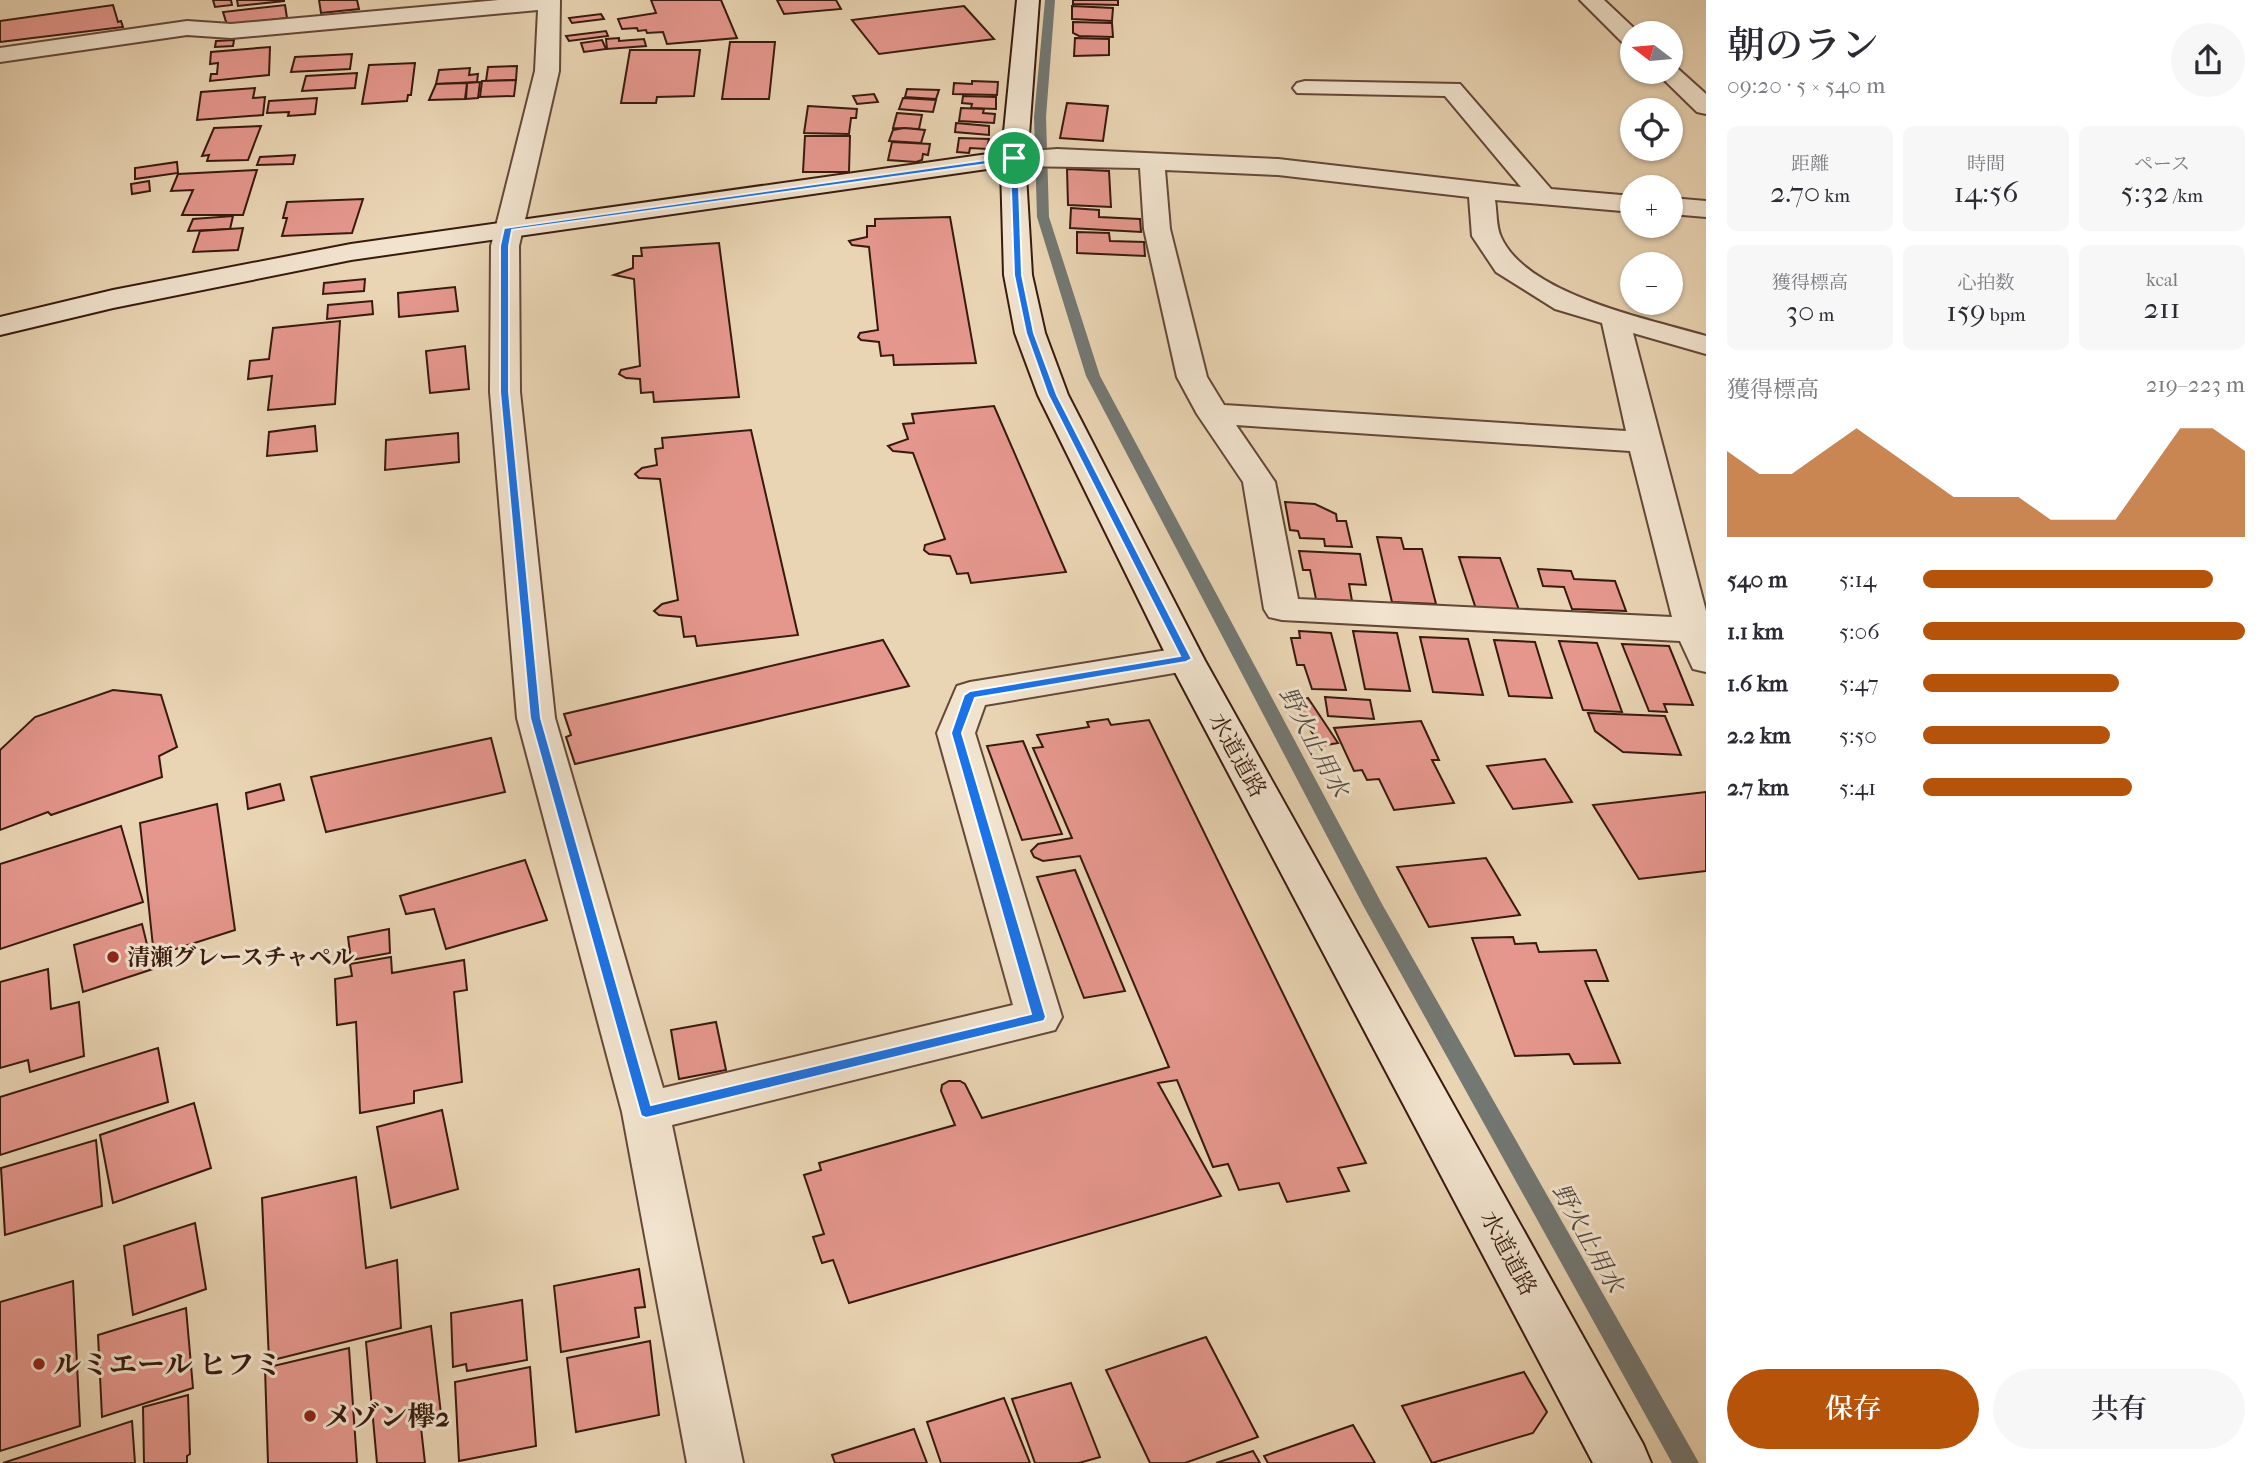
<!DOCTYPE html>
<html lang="ja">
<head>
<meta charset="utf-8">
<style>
  body { margin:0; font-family:"IM FELL French Canon","Noto Serif JP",serif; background:#f7f7f7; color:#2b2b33; height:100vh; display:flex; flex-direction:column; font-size:26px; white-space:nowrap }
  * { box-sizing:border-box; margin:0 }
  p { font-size:23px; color:#7c7c81 }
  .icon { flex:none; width:38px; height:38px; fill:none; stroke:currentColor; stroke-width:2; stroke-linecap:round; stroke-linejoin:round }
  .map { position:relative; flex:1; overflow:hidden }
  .drawer { display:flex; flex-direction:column; background:#fff; width:560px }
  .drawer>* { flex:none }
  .needle { width:46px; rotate:286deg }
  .buttons { position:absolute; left:1620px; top:21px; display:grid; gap:14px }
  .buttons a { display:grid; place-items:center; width:63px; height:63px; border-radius:50%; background:#fff; box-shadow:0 2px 5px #0004; font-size:35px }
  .pin { position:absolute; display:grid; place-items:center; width:60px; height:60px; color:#fff; margin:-30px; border:4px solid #fff; border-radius:50%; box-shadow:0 2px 7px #0007 }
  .round { display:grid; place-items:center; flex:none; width:74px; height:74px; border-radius:37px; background:#f7f7f7 }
  .summary { display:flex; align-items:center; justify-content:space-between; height:119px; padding:0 21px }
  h1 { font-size:38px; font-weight:600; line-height:52px }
  .figures { display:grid; grid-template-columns:repeat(3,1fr); gap:10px; height:119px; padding:7px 21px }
  .figures div { display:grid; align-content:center; border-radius:10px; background:#f7f7f7; text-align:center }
  .figures b { font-size:30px; font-weight:600 }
  .figures small { font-size:19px; font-weight:400 }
  .figures p { font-size:19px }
  .chart { height:196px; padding:14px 21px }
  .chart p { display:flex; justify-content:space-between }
  .chart svg { width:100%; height:126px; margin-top:7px; fill:#b45309; opacity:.7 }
  .cta { display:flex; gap:14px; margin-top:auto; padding:14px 21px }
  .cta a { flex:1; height:80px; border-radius:42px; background:#b45309; color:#fff; font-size:28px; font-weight:600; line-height:80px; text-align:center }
  .cta a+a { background:#f7f7f7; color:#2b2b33 }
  ul { padding:0 21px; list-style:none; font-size:23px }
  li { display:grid; grid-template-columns:112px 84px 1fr; align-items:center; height:52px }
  li i { height:18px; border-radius:9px; background:#b45309 }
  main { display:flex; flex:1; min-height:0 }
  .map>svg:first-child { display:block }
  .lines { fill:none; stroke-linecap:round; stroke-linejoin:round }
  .stream { fill:#737873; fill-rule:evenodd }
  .building { fill:#e5978d; stroke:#381a0e; stroke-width:2 }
  .street-casing { stroke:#644837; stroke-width:4 }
  .secondary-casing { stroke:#381a0e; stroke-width:4 }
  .street { fill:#f1e3ce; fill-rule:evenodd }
  .secondary { fill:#f1e3ce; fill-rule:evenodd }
  .route { fill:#1a73e8; stroke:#fff; stroke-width:2; fill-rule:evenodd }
  .poi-dot { fill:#8f2418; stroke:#f1e3ce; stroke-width:2.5 }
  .labels { text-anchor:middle; stroke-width:6; stroke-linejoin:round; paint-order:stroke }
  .street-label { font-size:23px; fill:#381a0e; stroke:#f1e3ce }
  .poi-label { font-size:23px; font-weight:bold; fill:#381a0e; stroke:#f1e3ce; text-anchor:start }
  .water-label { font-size:24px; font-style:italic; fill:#554940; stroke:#f1e3ce }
  .near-poi-label { font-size:28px; font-weight:bold; fill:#381a0e; stroke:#f1e3ce; text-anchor:start }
</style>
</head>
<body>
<main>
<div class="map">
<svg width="1706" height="1463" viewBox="0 0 1706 1463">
  <rect width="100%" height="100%" fill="#e9d4b3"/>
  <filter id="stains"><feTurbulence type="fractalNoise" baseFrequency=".00286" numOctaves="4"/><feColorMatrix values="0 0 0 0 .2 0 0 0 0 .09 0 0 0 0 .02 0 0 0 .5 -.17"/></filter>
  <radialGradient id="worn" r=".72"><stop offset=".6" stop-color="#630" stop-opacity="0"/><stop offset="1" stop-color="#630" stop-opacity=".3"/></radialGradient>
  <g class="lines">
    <path class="stream" d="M1045,0H1055L1046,117L1049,217L1100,376L1382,904L1699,1463H1672L1364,907L1086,376L1037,217L1034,117Z"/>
  </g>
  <g class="building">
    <path d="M213,0H231L232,5L215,7Z"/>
    <path d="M237,0H284V1L238,6Z"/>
    <path d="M319,0H357L359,9L321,13Z"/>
    <path d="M651,0H721L737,38L667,44L663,32L647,33L646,30L638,31L637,28L622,29L618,19L656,13Z"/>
    <path d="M777,0H836L841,9L784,14Z"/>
    <path d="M1073,0H1118V5L1073,4Z"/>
    <path d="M113,5L118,22L121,21L123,27L0,42V21Z"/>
    <path d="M285,5L287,18L227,25L223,12Z"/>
    <path d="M964,6L994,39L879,54L852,20Z"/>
    <path d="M1072,6L1113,8L1112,21L1072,19Z"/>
    <path d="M601,14L604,19L572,23L569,18Z"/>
    <path d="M1073,22L1112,23L1113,37L1079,36L1073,33Z"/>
    <path d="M606,31L608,36L569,41L566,36Z"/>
    <path d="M619,38V41L644,39L646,46L607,49L606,39Z"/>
    <path d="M1075,38L1109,39V55L1074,56Z"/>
    <path d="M234,40L233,46L215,47L216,41Z"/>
    <path d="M602,40L606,49L584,52L581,43Z"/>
    <path d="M730,42H775L769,99H722Z"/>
    <path d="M270,47L269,75L210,81L211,74H217L218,63L210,64L211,52Z"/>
    <path d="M630,50H700L694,96L657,97L656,103H621Z"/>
    <path d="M352,54L350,69L291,72L295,57Z"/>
    <path d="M415,63L411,95H408L407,101L362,104L369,65Z"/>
    <path d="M517,66L516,80L486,81L488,67Z"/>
    <path d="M470,68L469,75L478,74L477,82L436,84L439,70Z"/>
    <path d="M357,73L355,88L302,91L306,76Z"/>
    <path d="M516,80L514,96L480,97L482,81Z"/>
    <path d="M972,81L998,82L997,95L953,94L954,83L972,84Z"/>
    <path d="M480,82L478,98L466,99L467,83Z"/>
    <path d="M467,83L465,99L429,100L436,84Z"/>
    <path d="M255,88L253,98L265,97L263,115L197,120L201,92Z"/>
    <path d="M907,89L939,90L936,99L905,97Z"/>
    <path d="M874,94L878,102L857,104L853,96Z"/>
    <path d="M963,96L996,97V109L971,108L972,104L962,103Z"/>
    <path d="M317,98L315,114L288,116L289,112L267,113L269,101Z"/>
    <path d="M903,98L936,100L933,112L899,109Z"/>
    <path d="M1067,103L1108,106L1103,141L1060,138Z"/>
    <path d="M808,106L857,109L856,118H851L849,134L804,133Z"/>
    <path d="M961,108L984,109L983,113L995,114L994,123L959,121Z"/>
    <path d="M897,113L922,115L919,129L893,128Z"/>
    <path d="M956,123L989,126V135L955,132Z"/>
    <path d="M261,126L248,160L207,161L209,155L202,156L214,128Z"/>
    <path d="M904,128L925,130L921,143L889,141L893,130Z"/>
    <path d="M805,136H850L849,172H803Z"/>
    <path d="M959,138L989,139L987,149L970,148L969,153L957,152Z"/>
    <path d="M892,142L930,144L928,155L923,154L922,160L916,162L888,160Z"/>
    <path d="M295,155L293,164L257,165L260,157Z"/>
    <path d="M177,162L178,173L135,179V168Z"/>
    <path d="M1067,169L1109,171L1111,207L1068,205Z"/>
    <path d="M257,170L243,215H182L193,190L171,191L178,174Z"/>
    <path d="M149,181L150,191L132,194L131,184Z"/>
    <path d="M363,199L352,233L282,236L287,218H283L287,202Z"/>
    <path d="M1071,208L1099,210V217L1140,219L1141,232L1070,228Z"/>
    <path d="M233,216L230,229L188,231L193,219Z"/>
    <path d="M950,217L976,363L894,365L893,355L881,356L879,342L861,340L858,337L860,333L878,330L869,247L852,245L849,241L867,237V226H875V219Z"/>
    <path d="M243,228L238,250L193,252L200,231Z"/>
    <path d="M1077,232L1109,233L1110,241L1144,242L1145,256L1077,253Z"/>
    <path d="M719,243L739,397L654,402L653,392L641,393L640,379L626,378L619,374L621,370L640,366L634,279L614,275L633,268V256H642L641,248Z"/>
    <path d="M365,279L364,291L323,294L324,283Z"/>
    <path d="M455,287L458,311L399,317L398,293Z"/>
    <path d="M372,301L373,314L327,319L328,305Z"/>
    <path d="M340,321L335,404L268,410L272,376L248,379L250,361L269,359L273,328Z"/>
    <path d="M465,346L469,389L430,393L426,351Z"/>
    <path d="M994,406L1066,572L971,583L968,573L957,574L950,556L929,554L924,550L925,545L945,539L913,453L893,451L888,446L908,439L903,424L914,423L912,414Z"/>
    <path d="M315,426L317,451L267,456L269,432Z"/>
    <path d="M751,430L798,635L697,646L695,636L684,637L681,617L659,615L654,611L662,604L678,600L660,479L639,478L635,474L642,468L657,465L655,449L663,448L662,438Z"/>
    <path d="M458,433L459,462L385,470L386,440Z"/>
    <path d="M1285,502L1315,504L1336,514L1337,521H1346L1352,547L1325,546L1324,539L1300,538L1298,531L1290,530Z"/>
    <path d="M1377,537L1401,538L1404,549H1422L1436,604L1392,602Z"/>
    <path d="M1299,551L1360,554L1366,585L1349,584L1352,601L1316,599L1310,570H1303Z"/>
    <path d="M1459,557L1500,558L1519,610L1476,609Z"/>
    <path d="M1538,569L1571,571L1574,579L1615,581L1626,611L1572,609L1564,587L1543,586Z"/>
    <path d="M1299,631L1331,633L1346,690L1312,689L1304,665H1297L1291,638H1300Z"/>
    <path d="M1353,631L1397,633L1410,691L1365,689Z"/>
    <path d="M1420,637L1468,639L1483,695L1433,692Z"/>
    <path d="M883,640L909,686L575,764L566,737L571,735L564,714Z"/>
    <path d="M1494,640L1535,642L1552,698L1509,696Z"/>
    <path d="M1559,641L1597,643L1622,712L1583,710Z"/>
    <path d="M1622,644L1669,646L1693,705L1664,704L1667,712L1649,711Z"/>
    <path d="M113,690L161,695L177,747L159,756L162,777L51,815L48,812L0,830V750L35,717Z"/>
    <path d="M1325,697L1370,700L1374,719L1328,716Z"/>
    <path d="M1308,698L1338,743L1321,746L1291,701Z"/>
    <path d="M1588,713L1665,716L1681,755L1623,752L1595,731Z"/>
    <path d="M1108,719L1111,725L1149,720L1366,1163L1338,1168L1349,1191L1287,1202L1279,1183L1239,1190L1228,1164L1213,1167L1177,1080L1158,1083L1221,1196L849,1303L833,1260L822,1263L813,1237L824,1234L804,1175L821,1170L819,1163L955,1125L941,1091L942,1085L949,1081H960L965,1084L982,1118L1169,1067L1080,856L1043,861L1034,857L1031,851L1038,844L1072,838L1033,748L1043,747L1037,735L1089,727L1087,722Z"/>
    <path d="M1421,721L1439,760H1432L1454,803L1394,810L1379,779L1367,780L1362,770L1354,771L1334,728Z"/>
    <path d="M491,738L505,792L326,832L311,777Z"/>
    <path d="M1023,741L1062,834L1022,840L987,746Z"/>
    <path d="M1545,759L1572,802L1513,809L1487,766Z"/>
    <path d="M280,784L284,800L248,809L246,793Z"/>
    <path d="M1706,792V871L1639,879L1593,805Z"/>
    <path d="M217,804L235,930L154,956L140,823Z"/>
    <path d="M121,826L143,902L0,949V864Z"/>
    <path d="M1486,858L1520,915L1429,927L1397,867Z"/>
    <path d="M525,860L547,920L446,949L434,909L406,914L400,896Z"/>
    <path d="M1075,870L1125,991L1084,998L1037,877Z"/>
    <path d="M142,924L153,969L83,992L74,945Z"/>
    <path d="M389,929L390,953L351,960L348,937Z"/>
    <path d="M1513,937L1515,944L1536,943L1539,952L1596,950L1608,981H1585L1620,1063L1574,1064L1569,1054L1515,1056L1472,938Z"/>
    <path d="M391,957L392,973L464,960L467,990L454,992L462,1082L414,1091V1103L360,1113L356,1022L337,1025L335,979L352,976L350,964Z"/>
    <path d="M48,969L51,1009L79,1002L84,1056L30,1072L28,1060L0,1068V982Z"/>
    <path d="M716,1022L726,1070L679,1079L671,1030Z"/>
    <path d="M158,1048L168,1102L0,1155V1097Z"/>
    <path d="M194,1103L211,1168L113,1203L100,1135Z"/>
    <path d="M442,1110L458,1189L391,1208L377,1127Z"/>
    <path d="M96,1140L102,1206L5,1235L1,1168Z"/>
    <path d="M356,1177L366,1268L397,1260L401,1328L269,1361L262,1198Z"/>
    <path d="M195,1223L206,1289L133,1315L124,1246Z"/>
    <path d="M639,1269L645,1307L635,1308L639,1337L561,1352L554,1286Z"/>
    <path d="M73,1281L80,1426L0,1451V1302Z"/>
    <path d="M522,1300L527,1360L467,1371L466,1364L453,1367L451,1313Z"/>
    <path d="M186,1308L193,1388L102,1417L98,1335Z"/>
    <path d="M431,1326L441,1414L420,1419L425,1463H377L366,1342Z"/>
    <path d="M1206,1337L1258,1437L1185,1463H1150L1106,1370Z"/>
    <path d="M650,1341L659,1415L576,1432L567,1358Z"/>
    <path d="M349,1348L357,1463H268L265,1368Z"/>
    <path d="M530,1367L536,1446L459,1461L455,1382Z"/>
    <path d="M1524,1372L1547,1412L1533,1433L1432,1463L1402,1406Z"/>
    <path d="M1071,1383L1100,1457L1079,1463H1035L1012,1399Z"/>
    <path d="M188,1395L190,1454L187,1456V1463H144L143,1407Z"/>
    <path d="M1004,1398L1030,1463H941L927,1422Z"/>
    <path d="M132,1421L135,1463H3Z"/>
    <path d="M1353,1425L1375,1463H1268L1264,1456Z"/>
    <path d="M914,1429L927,1463H835L832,1455Z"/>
    <path d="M1253,1451L1260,1463H1216Z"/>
  </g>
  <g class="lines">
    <g class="street-casing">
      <g id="street">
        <path d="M499,0H560L559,71L519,246L520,392L555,718L663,1088L1013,1005L937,733L957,686L970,682L1186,647L1199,651L1204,659L1199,667L1186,671L985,705L975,733L1062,1017L1055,1030L672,1125L743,1463H687L622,1112L517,718L490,392L491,246L535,71L538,10L231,38L187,35L0,62V48L187,21L231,24Z"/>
        <path d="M1580,0H1604L1639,33H1633V47L1625,45Z"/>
        <path d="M1671,66L1676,67L1706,94V114L1697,112L1656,72H1671Z"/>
        <path d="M1305,81L1460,84L1551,189L1633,196V212L1495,200C1497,211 1496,227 1501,237C1527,295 1649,319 1706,336V354L1633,333L1706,611V672L1693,669L1680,641L1282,620L1269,617L1264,609L1243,482L1197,414L1177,377L1144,229L1140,168L1014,166L1005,163L1001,158L1005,153L1057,149L1278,159L1521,187L1445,96L1297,93L1293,88L1297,83ZM1165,170L1278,175L1469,197L1472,236L1496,272L1555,309L1602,323L1626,431L1224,405L1207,377L1170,229ZM1236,425L1630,451L1672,617L1298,599L1275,482Z"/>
        <path d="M1671,198L1706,201V217L1671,214Z"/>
      </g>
    </g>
    <g class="secondary-casing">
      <path id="secondary" d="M1017,0H1039L1026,175L1032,275L1045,333L1068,395L1204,659L1643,1444L1651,1463H1593L1168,659L1038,395L1015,333L1004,275L1001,167L351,260L113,308L0,335V317L113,290L351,244L1002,152Z"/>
    </g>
    <use href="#street" class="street"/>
    <use href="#secondary" class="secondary"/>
  </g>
  <path class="route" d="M1014,156L1018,158L1022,275L1034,333L1057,395L1192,659L1186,662L975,698L962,733L1046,1017L1044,1021L646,1118L641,1116L530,718L500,392V246L504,228ZM1010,161L1014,275L1026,333L1048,395L1180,656L970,691L964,695L951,733L1031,1014L651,1105L541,718L509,392V246L512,230Z"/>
  <g class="poi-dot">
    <circle cx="113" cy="957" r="7"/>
    <circle cx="39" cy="1364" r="7"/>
    <circle cx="310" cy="1416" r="7"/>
  </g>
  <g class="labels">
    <g class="street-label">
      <text transform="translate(1238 755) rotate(61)" y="8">水道道路</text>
      <text transform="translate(1509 1253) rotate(62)" y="8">水道道路</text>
    </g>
    <g class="poi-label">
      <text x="127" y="965">清瀬グレースチャペル</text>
    </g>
    <g class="water-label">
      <text transform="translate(1314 742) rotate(62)" y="8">野火止用水</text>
      <text transform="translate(1588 1238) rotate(61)" y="8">野火止用水</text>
    </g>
    <g class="near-poi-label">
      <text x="53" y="1374">ルミエール ヒフミ</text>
      <text x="324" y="1426">メゾン欅2</text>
    </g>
  </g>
  <rect width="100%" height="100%" filter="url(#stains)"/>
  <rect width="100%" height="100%" fill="url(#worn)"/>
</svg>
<div class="buttons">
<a><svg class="needle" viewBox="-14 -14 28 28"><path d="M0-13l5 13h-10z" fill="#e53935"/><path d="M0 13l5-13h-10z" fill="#7c7c81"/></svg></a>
<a><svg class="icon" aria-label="locate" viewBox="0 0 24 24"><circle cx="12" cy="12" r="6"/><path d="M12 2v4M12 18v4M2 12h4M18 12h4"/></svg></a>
<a>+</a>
<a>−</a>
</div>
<div class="pin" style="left:1014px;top:158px;background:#1e9e55"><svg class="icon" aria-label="arrive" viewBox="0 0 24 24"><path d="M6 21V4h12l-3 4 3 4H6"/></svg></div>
</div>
<section class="drawer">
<div class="summary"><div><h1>朝のラン</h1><p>09:20 · 5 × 540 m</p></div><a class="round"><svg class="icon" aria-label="share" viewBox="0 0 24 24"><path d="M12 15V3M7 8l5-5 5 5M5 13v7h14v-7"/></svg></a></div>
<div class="figures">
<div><p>距離</p><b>2.70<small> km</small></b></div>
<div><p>時間</p><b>14:56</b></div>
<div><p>ペース</p><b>5:32<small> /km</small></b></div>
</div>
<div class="figures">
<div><p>獲得標高</p><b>30<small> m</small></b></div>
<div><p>心拍数</p><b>159<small> bpm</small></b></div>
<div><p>kcal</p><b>211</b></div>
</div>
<div class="chart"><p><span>獲得標高</span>219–223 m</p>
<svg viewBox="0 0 160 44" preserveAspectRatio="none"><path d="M0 44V14L10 22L20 22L30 14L40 6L50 14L60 22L70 30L80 30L90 30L100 38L110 38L120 38L130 22L140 6L150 6L160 14V44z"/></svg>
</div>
<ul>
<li><b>540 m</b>5:14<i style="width:90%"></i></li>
<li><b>1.1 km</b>5:06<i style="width:100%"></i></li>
<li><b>1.6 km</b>5:47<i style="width:61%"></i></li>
<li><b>2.2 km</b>5:50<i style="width:58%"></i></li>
<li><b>2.7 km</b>5:41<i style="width:65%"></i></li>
</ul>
<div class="cta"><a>保存</a><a>共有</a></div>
</section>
</main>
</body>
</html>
